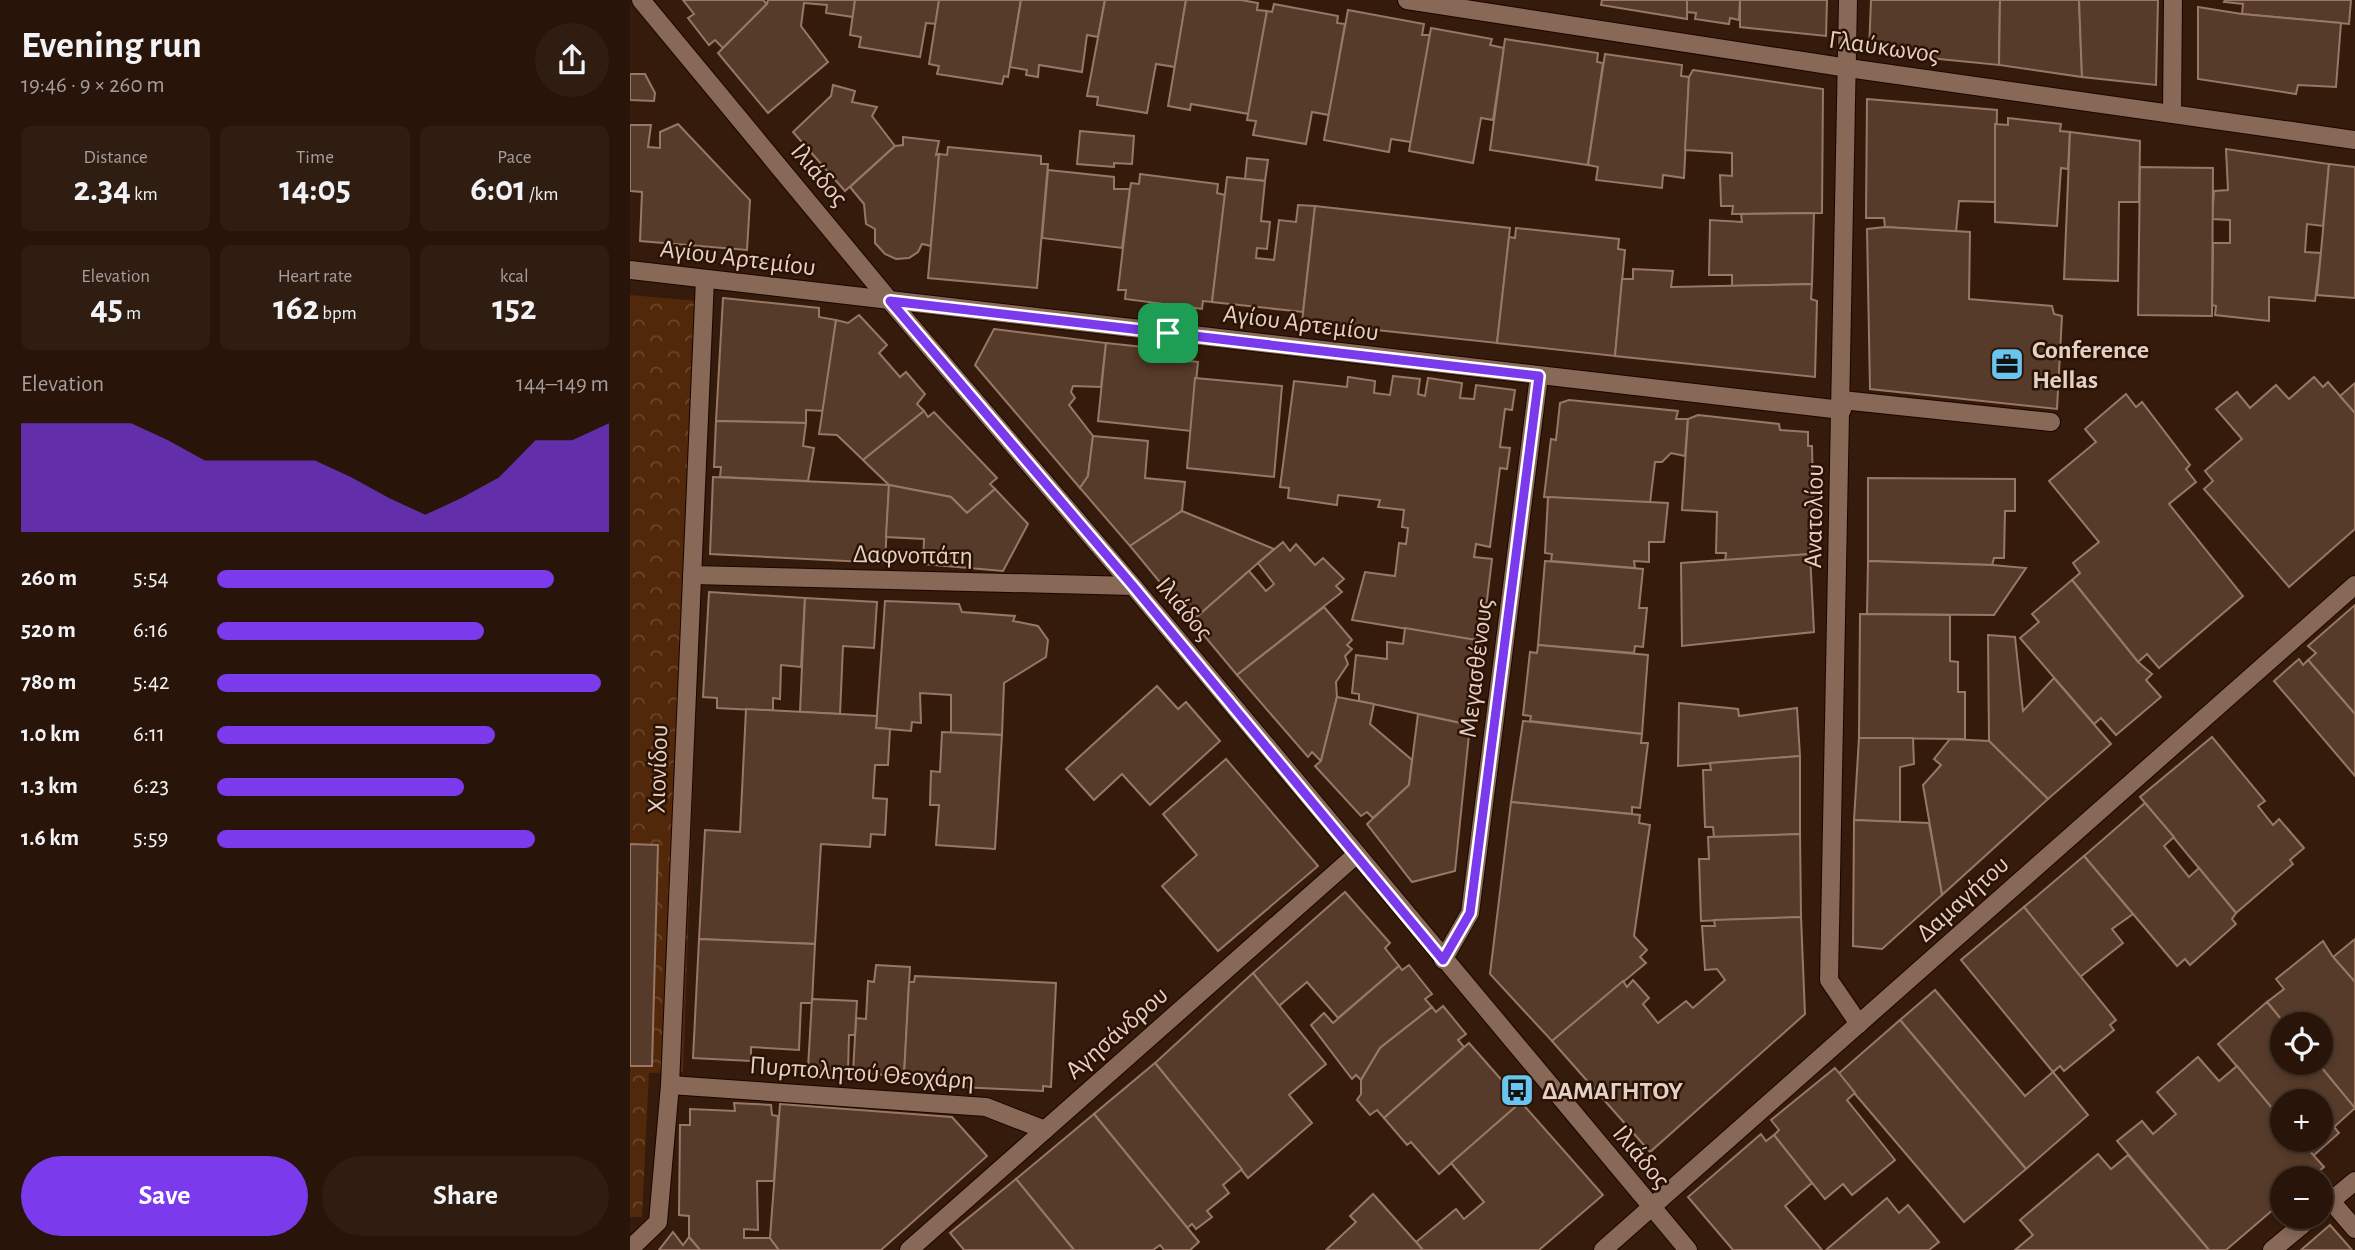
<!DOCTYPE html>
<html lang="en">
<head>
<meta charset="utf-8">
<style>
  body { margin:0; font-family:"Alegreya Sans",sans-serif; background:#301d12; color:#f1f3f6; height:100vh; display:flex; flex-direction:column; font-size:26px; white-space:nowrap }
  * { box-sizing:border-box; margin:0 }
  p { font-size:23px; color:#a59e9c }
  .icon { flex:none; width:38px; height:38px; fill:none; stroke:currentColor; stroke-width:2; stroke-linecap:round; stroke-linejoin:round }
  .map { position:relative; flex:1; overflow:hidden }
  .panel { display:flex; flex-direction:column; background:#281408; width:630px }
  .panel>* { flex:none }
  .fabs { position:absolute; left:1640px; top:1012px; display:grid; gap:14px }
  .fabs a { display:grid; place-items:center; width:63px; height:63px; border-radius:50%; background:#281408; box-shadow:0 4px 10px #0003,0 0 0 2px #443329; font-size:35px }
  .pin { position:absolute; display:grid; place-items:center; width:60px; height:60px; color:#fff; margin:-30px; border-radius:14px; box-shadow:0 4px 10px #0006 }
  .round { display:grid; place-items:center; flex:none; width:74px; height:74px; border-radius:37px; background:#301d12 }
  .headline { display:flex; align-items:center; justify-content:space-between; height:119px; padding:0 21px }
  h1 { font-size:38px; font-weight:600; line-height:52px }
  .stats { display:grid; grid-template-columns:repeat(3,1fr); gap:10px; height:119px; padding:7px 21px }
  .stats div { display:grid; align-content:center; border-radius:10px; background:#301d12; text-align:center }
  .stats b { font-size:35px; font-weight:600 }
  .stats small { font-size:19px; font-weight:400 }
  .stats p { font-size:19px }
  .chart { height:196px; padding:14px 21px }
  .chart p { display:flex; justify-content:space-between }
  .chart svg { width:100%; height:126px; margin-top:7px; fill:#7c3aed; opacity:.7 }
  .cta { display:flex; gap:14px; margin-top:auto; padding:14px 21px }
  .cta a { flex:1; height:80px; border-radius:42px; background:#7c3aed; color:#fff; font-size:28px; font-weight:600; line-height:80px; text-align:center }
  .cta a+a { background:#301d12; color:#f1f3f6 }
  ul { padding:0 21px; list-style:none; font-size:23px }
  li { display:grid; grid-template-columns:112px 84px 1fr; align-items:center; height:52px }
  li i { height:18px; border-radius:9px; background:#7c3aed }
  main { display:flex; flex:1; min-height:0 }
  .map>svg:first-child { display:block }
  .forest { fill:url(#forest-crowns) }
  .building { fill:#573b2a; stroke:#987865; stroke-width:2 }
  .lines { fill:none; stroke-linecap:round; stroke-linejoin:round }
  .lane-casing { stroke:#1b0500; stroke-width:20 }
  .street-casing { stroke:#1b0500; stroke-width:20 }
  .lane { stroke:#886856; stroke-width:18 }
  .street { stroke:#886856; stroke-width:18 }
  .route-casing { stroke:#fff; stroke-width:14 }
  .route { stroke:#7c3aed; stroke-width:9 }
  .labels { text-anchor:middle; stroke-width:5; stroke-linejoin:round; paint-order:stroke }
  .street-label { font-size:26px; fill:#e3d1c7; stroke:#2b1203 }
  .poi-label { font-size:26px; font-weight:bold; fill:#e3d1c7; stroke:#2b1203; text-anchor:start }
</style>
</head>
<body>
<main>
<section class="panel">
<div class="headline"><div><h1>Evening run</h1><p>19:46 · 9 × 260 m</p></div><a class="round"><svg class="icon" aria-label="share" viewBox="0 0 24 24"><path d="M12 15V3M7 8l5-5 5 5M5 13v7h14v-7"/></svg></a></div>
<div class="stats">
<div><p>Distance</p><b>2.34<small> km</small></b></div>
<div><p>Time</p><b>14:05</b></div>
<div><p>Pace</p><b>6:01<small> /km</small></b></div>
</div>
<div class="stats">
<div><p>Elevation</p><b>45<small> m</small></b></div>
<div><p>Heart rate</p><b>162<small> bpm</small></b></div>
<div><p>kcal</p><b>152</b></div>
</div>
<div class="chart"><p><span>Elevation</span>144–149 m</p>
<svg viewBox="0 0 160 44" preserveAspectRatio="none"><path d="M0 44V6L10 6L20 6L30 6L40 12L50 19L60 19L70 19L80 19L90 25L100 32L110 38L120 32L130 25L140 12L150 12L160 6V44z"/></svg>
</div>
<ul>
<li><b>260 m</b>5:54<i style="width:86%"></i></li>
<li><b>520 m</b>6:16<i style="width:68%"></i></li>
<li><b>780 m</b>5:42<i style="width:98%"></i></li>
<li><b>1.0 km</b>6:11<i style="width:71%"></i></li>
<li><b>1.3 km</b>6:23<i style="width:63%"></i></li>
<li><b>1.6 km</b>5:59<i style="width:81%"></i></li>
</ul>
<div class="cta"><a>Save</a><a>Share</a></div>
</section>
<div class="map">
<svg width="1725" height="1250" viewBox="0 0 1725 1250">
  <defs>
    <pattern id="forest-crowns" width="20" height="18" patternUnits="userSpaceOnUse" patternTransform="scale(1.75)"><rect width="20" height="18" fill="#51280a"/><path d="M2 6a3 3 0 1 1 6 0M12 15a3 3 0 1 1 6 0" fill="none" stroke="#6a462c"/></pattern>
  </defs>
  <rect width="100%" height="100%" fill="#351b0b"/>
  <path class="forest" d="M0,295L80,302L53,1072L19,1073L12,1217H0Z"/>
  <g class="building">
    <path d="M53,0H133L137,4L93,48L85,40L79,45L58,18L64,14Z"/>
    <path d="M138,0H225L223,17L196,13L197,5L174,3L171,26L198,62L138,113L88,53L137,4Z"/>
    <path d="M225,0H309L306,24L296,23L290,57L229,47L231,37L220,35Z"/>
    <path d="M309,0H391L378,77L374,76L372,84L307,74L309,66L299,64Z"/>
    <path d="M391,0H475L468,37L457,35L452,72L409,65L408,77L396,75L397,70L380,67Z"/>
    <path d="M475,0H556L545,67L526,64L517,113L467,105L468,97L457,96Z"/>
    <path d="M556,0H611L628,3L627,10L637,11L619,114L561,104L560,110L538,106Z"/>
    <path d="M972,0H1057V19L971,5Z"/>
    <path d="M1057,0H1110L1109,20L1100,18L1099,24L1065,19L1066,13L1057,12Z"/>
    <path d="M1110,0H1197L1196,36L1110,27Z"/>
    <path d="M1241,0H1370L1369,65L1239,52Z"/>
    <path d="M1370,0H1449L1452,77L1369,65Z"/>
    <path d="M1449,0H1528L1526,85L1452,77Z"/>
    <path d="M1595,0H1721L1719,24L1612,14L1613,4L1594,2Z"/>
    <path d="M644,4L708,16L707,23L715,24L699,115L682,112L676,144L623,135L626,121L617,120L637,11L642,12Z"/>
    <path d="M1568,7L1612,14L1711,23L1706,87L1668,85L1666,94L1568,79Z"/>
    <path d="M718,10L794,24L792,35H800L781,142L761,139L759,152L694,140Z"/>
    <path d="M801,28L862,39L860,45L874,48L863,120L851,118L843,163L779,151Z"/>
    <path d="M875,39L968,53L967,62L973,63L958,165L860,150Z"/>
    <path d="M975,54L1052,65L1051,76L1059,77L1054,178L1033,175L1032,188L966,180L968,167L958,165Z"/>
    <path d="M1063,70L1193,89L1192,213L1102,214L1103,206H1091L1090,175L1102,176V153L1055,150L1059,77Z"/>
    <path d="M0,74H15L25,93L24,101L0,100Z"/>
    <path d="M203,85L225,91L222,102L247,107L242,116L265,146L215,191L163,132L201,96Z"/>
    <path d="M1237,99L1367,110L1365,202L1329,201L1326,232L1255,227L1254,218H1236Z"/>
    <path d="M1378,118L1431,124L1430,131L1440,132L1438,169L1431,168L1427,226L1365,222V124L1378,125Z"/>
    <path d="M48,124L120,200L117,250L10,241L12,192L0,191V125H21L18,147L30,148V132Z"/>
    <path d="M450,131L504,136L502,164L484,163V167L447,164Z"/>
    <path d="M1440,132L1510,141L1509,202H1489L1488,281L1434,279Z"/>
    <path d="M273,137L309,141L306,155L309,154L301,246L292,244L288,252L279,258L266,259L255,254L245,243V229L236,224L234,204L220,187L265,146L273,145Z"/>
    <path d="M318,147L411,156V164H418L407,288L298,278L309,154L317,155Z"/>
    <path d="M1596,149L1699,164L1693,226L1677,224L1675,252L1691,253L1685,301L1639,297V321L1585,315L1586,306L1582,305L1583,243H1600V220L1582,219L1584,191L1598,190Z"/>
    <path d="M617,158L638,160L635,181L615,179Z"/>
    <path d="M1699,164L1725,167V298L1687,295Z"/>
    <path d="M1510,167L1583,168L1582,316L1508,315Z"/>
    <path d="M418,170L484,177V189H500L492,248L412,238Z"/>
    <path d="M510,174L588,184L587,193L595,195L582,302L573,301L572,309L495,299L496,290H488L500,189L501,183L509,184Z"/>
    <path d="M597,177L635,181L631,221L640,222L637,249L627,248L626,258L644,260L649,220L666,222L668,205L685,206L673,312L582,302Z"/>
    <path d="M685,206L880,228L867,343L672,322Z"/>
    <path d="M1184,213L1182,284L1102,286V275H1079L1080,220L1112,222L1111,214Z"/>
    <path d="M1255,227L1340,232L1339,299L1422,306L1424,314L1432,316L1427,409L1240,389L1237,229Z"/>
    <path d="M886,228L989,239L988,249L995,250L985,356L867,343L879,237L885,238Z"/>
    <path d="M1003,269L1043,271L1041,287L1182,284L1181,299L1187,301L1185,377L985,356L992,279H1003Z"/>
    <path d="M93,298L189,308V317L206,320L194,411L176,410V423L86,421Z"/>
    <path d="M229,315L257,345L249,353L270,377L276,372L295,394L287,404L294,411L233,460L207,435L189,434L206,320L218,323Z"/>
    <path d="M364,329L476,343L471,387L443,386L441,392L445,398L439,405L463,436L458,476L450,488L345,365Z"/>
    <path d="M476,343L560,352L559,361L568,362L561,431L468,421Z"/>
    <path d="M763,376L790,379L788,394L795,396L798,378L832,383L830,398L844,399L846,385L885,390L882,410L875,409L870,447L880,448L877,469L870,468L860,547L846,544L844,557L862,559L852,641L722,620L735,572L765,576L769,543L776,544L778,528L772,527L774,510L748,507L750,500L708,495L707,505L658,498L659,488L650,487L664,381L717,387L718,377L745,381L744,393L760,395Z"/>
    <path d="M1684,377L1693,387L1698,382L1725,413V529L1659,587L1574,489L1583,481L1575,471L1612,439L1586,409L1607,392L1620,408L1646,385L1659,399Z"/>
    <path d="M565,378L652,386L644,477L557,468Z"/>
    <path d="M1725,383V413L1710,396Z"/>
    <path d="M1496,394L1506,407L1512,402L1560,465L1556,469L1566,482L1539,504L1613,596L1529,668L1517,654L1508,662L1442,580L1450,573L1443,563L1469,542L1419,481L1466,442L1455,429Z"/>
    <path d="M939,400L1048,411L1046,419H1058L1055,456L1041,453L1032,462H1025L1020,503L914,497L921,439L926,440L930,403Z"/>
    <path d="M294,411L298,417L304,412L367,478L360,484L365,489L337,513L321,497L259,485L233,460Z"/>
    <path d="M1068,415L1149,424L1150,430L1178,432V446H1182L1184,528L1179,527L1180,554L1095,561L1096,553H1086L1087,512L1052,510L1058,419Z"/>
    <path d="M86,421L176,423L173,446L184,448L178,481L90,477L91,467H84Z"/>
    <path d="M463,436L518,441L515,478L555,482L552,511L500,546L450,488L458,476Z"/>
    <path d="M83,477L259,485L255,563L80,554Z"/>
    <path d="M1238,478L1385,479V511H1375L1374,558H1364L1362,565L1238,561Z"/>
    <path d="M259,485L321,497L337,513L365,489L398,524L373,571L293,564L294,539L256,537Z"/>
    <path d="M918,497L1038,503L1034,542H1019V562L1004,561L1005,568L921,561L922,554L915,553Z"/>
    <path d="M552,511L644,549L562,621L500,546Z"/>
    <path d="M653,542L660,551L666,544L685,565L693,558L714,579L706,586L712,592L607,675L562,621L619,571L636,591L644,584L628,563Z"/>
    <path d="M1180,554L1184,632L1052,646L1051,563Z"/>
    <path d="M915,561L1013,569L1009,608H1017L1013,647L1005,646L1004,653L908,645Z"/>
    <path d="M1238,561L1362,565L1396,568L1364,615L1237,614Z"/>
    <path d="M1442,580L1508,662L1522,674L1516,680L1531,697L1486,735L1471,718L1464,724L1390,638L1409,622L1402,614Z"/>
    <path d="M79,592L175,598L171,667L151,665L150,699L143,698V711L87,708V698L73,697Z"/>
    <path d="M175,598L247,602L244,648L213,646L210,714L170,712Z"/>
    <path d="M255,601L329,604L332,612L385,616L383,621L408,626L418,640L416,657L374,683L372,735L321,733V695L290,693L291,723L282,722L281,731L246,728Z"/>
    <path d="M1725,605V714L1678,660L1686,653L1678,646Z"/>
    <path d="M694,607L722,640L717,645L722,649L715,656L718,664L706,682L707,697L691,761L682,752L678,757L607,675Z"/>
    <path d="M1230,614L1320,615V661L1328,662V692H1335V739L1229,738Z"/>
    <path d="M775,628L852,641L840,725L729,701V694L722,693L726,655L757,659V642L773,644Z"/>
    <path d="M1358,635L1385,637L1393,711L1424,678L1481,744L1418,799L1359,741Z"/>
    <path d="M908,645L1018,655L1012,734L900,721L901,716L893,715L900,652L907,653Z"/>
    <path d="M1669,659L1673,665L1678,660L1725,714V776L1644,681Z"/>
    <path d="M527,686L548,709L556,702L590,741L520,805L492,774L464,800L436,769Z"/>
    <path d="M707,697L744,704L740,724L782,760L779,785L743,818L737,812L731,816L685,766L691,761Z"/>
    <path d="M1049,703L1108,709L1109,716L1167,708L1170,756L1048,766Z"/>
    <path d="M116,709L247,716L246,728L260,729L258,765H245L243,798L257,799L255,835L241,834L240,847L191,844L185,944L69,939L75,830L110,832Z"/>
    <path d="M788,714L840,725L825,871L782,882L737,824L779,785Z"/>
    <path d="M893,721L1012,734L1011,743H1018L1010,808L1002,807V814L881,802Z"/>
    <path d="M312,732L372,735L365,849L306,845L309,805H300L301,771L310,772Z"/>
    <path d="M1582,737L1635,801L1628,806L1643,825L1649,819L1674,848L1660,860L1663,864L1606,913L1510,797Z"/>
    <path d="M1229,738H1283L1284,764L1270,767V822L1224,820Z"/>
    <path d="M1320,739L1359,741L1418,799L1312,895L1293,785L1311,765L1304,759Z"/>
    <path d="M1170,756V834L1084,838L1083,827H1075L1073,770H1081L1080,763Z"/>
    <path d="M596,759L688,866L588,951L532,886L567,855L533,814Z"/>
    <path d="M881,802L1010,815L1009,823L1020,825L1004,936L1017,950L1010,957L1016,963L922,1041L860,974Z"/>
    <path d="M1515,803L1544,837L1534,846L1559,877L1569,868L1606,913L1602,919L1606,924L1560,965L1555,959L1547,966L1454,856Z"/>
    <path d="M1224,820L1299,823L1312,895L1252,949L1223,946Z"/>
    <path d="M1170,834L1171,917L1071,921L1069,859H1079L1078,837Z"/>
    <path d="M0,844L28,845L22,1066H0Z"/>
    <path d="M1454,856L1503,914L1482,929L1493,943L1450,977L1394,907Z"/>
    <path d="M715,892L760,943L755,948L769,966L708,1018L677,982L649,1006L623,973Z"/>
    <path d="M1394,907L1486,1020L1480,1025L1484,1030L1434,1071L1430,1066L1423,1072L1331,960Z"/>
    <path d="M1171,917L1175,1014L1020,1152L922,1041L993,981L997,987L1003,980L1019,998L1013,1004L1028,1023L1056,1001L1063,1008L1095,980L1087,969L1075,970L1072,926H1085L1084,920Z"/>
    <path d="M69,939L185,944L182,1003H171L169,1050L121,1047V1061L63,1058Z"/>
    <path d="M1725,939V982L1703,957Z"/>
    <path d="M1693,941L1703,957L1725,982V1109L1687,1062H1690V1024H1655L1637,1002L1654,989L1646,979Z"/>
    <path d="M246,965L280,967L274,1076L223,1073L226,1018L236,1019L238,981L244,982Z"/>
    <path d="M779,965L802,994L795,999L802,1007L750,1048L731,1080L726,1075L722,1079L681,1025L694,1013L703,1023L769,966L772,970Z"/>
    <path d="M623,973L696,1064L659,1095L682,1123L618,1178L525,1063Z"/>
    <path d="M285,976L426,983L421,1087L413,1086V1091L285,1085V1076H274L279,982H284Z"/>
    <path d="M1305,990L1395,1096L1423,1072L1458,1115L1396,1169L1270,1020Z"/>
    <path d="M182,999L227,1001L225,1035H219L218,1071L178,1068Z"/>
    <path d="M1637,1002L1655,1024H1652V1062H1687L1725,1108L1704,1127L1709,1133L1683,1156L1669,1139H1690V1101H1652V1120L1588,1044Z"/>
    <path d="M813,1006L836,1034L828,1040L834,1047L754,1118L747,1110L740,1115L727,1100L731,1094V1080L750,1048L802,1007L806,1012Z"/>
    <path d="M1270,1020L1396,1169L1334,1222L1208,1074Z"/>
    <path d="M839,1043L891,1102L809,1174L781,1142L777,1145L754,1118Z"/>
    <path d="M1568,1057L1589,1081L1607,1066L1652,1120V1139H1669L1694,1167L1681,1178H1652V1202L1596,1250H1579L1487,1141L1512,1121L1523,1134L1546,1114L1527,1092Z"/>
    <path d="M525,1063L612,1169L593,1185L599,1193L577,1211L582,1217L566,1229L562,1224L557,1228L464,1114Z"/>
    <path d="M1205,1068L1225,1093L1217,1100L1265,1160L1222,1195L1213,1184L1195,1199L1144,1135L1149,1130L1141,1120Z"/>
    <path d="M891,1102L973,1195L909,1250H793L786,1242L826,1209L834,1219L854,1202L821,1163Z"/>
    <path d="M104,1103L141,1105L142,1115L148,1116L144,1181H127L128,1230L114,1229V1238H140L149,1250H70L59,1237V1216L49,1215L50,1125H60V1109L105,1111Z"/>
    <path d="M150,1104L322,1117L357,1156L251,1250H149L140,1238Z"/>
    <path d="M464,1114L569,1242L560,1250H534L530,1245L523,1250H444L386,1179Z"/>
    <path d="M1131,1134L1136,1141L1144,1135L1182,1183L1155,1206L1192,1250H1103L1058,1197Z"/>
    <path d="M1468,1154L1481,1169L1498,1155L1579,1250H1385L1403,1235L1390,1220Z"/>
    <path d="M386,1179L444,1250H334L320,1233Z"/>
    <path d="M743,1194L786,1242L793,1250H696L726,1222L720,1216Z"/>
    <path d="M1257,1198L1269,1213L1278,1205L1309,1242L1299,1250H1196Z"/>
    <path d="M1700,1225L1722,1250H1671Z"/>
    <path d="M43,1232L53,1245L59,1237L70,1250H29Z"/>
  </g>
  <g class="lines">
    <g class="lane-casing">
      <g id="lane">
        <path d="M1542,114L1543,0"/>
        <path d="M1212,400L1421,422"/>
      </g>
    </g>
    <g class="street-casing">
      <g id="street">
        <path d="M11,0L260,301L503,586L1058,1250"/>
        <path d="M777,0L1218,68L1725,140"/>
        <path d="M1218,0L1199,980L1229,1024"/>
        <path d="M0,270L1212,410"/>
        <path d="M62,575L503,586"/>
        <path d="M813,960L840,913L909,376"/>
        <path d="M40,1085L356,1107L415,1130"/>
        <path d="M1701,1201L1725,1229"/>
        <path d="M1690,1210L1725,1181"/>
        <path d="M0,1249L28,1222L40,1085L75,279"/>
        <path d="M279,1250L727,854"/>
        <path d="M973,1250L1725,585"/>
        <path d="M1642,1250L1683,1216"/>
      </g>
    </g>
    <use href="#lane" class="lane"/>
    <use href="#street" class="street"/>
  </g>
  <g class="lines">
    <g class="route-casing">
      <path id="route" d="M260,301L909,376L840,913L813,960L503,586Z"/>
    </g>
    <use href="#route" class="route"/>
  </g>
  <defs>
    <g id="office-square" transform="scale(1.75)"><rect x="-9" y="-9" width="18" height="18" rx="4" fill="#69c4f0" stroke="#2b1203"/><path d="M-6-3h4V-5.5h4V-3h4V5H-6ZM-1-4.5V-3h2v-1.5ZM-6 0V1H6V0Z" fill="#111"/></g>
    <g id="bus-square" transform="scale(1.75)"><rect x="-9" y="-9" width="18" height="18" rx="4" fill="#69c4f0" stroke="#2b1203"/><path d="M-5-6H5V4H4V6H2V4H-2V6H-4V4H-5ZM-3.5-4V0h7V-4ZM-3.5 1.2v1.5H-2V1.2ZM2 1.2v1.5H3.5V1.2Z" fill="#111"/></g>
  </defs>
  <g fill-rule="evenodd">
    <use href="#office-square" x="1377" y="364"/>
    <use href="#bus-square" x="887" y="1090"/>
  </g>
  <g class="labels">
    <g class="street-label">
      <text transform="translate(1254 46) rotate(8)" y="9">Γλαύκωνος</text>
      <text transform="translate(190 174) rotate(50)" y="9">Ιλιάδος</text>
      <text transform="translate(108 257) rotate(7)" y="9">Αγίου Αρτεμίου</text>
      <text transform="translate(671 322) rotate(7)" y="9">Αγίου Αρτεμίου</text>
      <text transform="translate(1183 516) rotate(-89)" y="9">Ανατολίου</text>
      <text transform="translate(283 554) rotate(1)" y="9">Δαφνοπάτη</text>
      <text transform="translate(555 608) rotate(50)" y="9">Ιλιάδος</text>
      <text transform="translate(845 668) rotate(-83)" y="9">Μεγασθένους</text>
      <text transform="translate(27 769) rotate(-88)" y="9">Χιονίδου</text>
      <text transform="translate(1332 898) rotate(-42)" y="9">Δαμαγήτου</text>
      <text transform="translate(486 1032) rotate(-41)" y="9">Αγησάνδρου</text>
      <text transform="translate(232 1072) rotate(4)" y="9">Πυρπολητού Θεοχάρη</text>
      <text transform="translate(1012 1156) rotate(50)" y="9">Ιλιάδος</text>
    </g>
    <g class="poi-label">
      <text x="1402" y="358">Conference<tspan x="1402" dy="30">Hellas</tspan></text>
      <text x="912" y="1099">ΔΑΜΑΓHΤOY</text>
    </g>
  </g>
</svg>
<div class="fabs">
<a><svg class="icon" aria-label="locate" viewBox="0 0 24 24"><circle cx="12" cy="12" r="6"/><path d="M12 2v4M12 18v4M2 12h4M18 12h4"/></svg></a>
<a>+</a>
<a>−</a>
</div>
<div class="pin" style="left:538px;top:333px;background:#1e9e55"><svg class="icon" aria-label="arrive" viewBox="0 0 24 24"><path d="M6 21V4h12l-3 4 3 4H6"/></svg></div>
</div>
</main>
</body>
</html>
